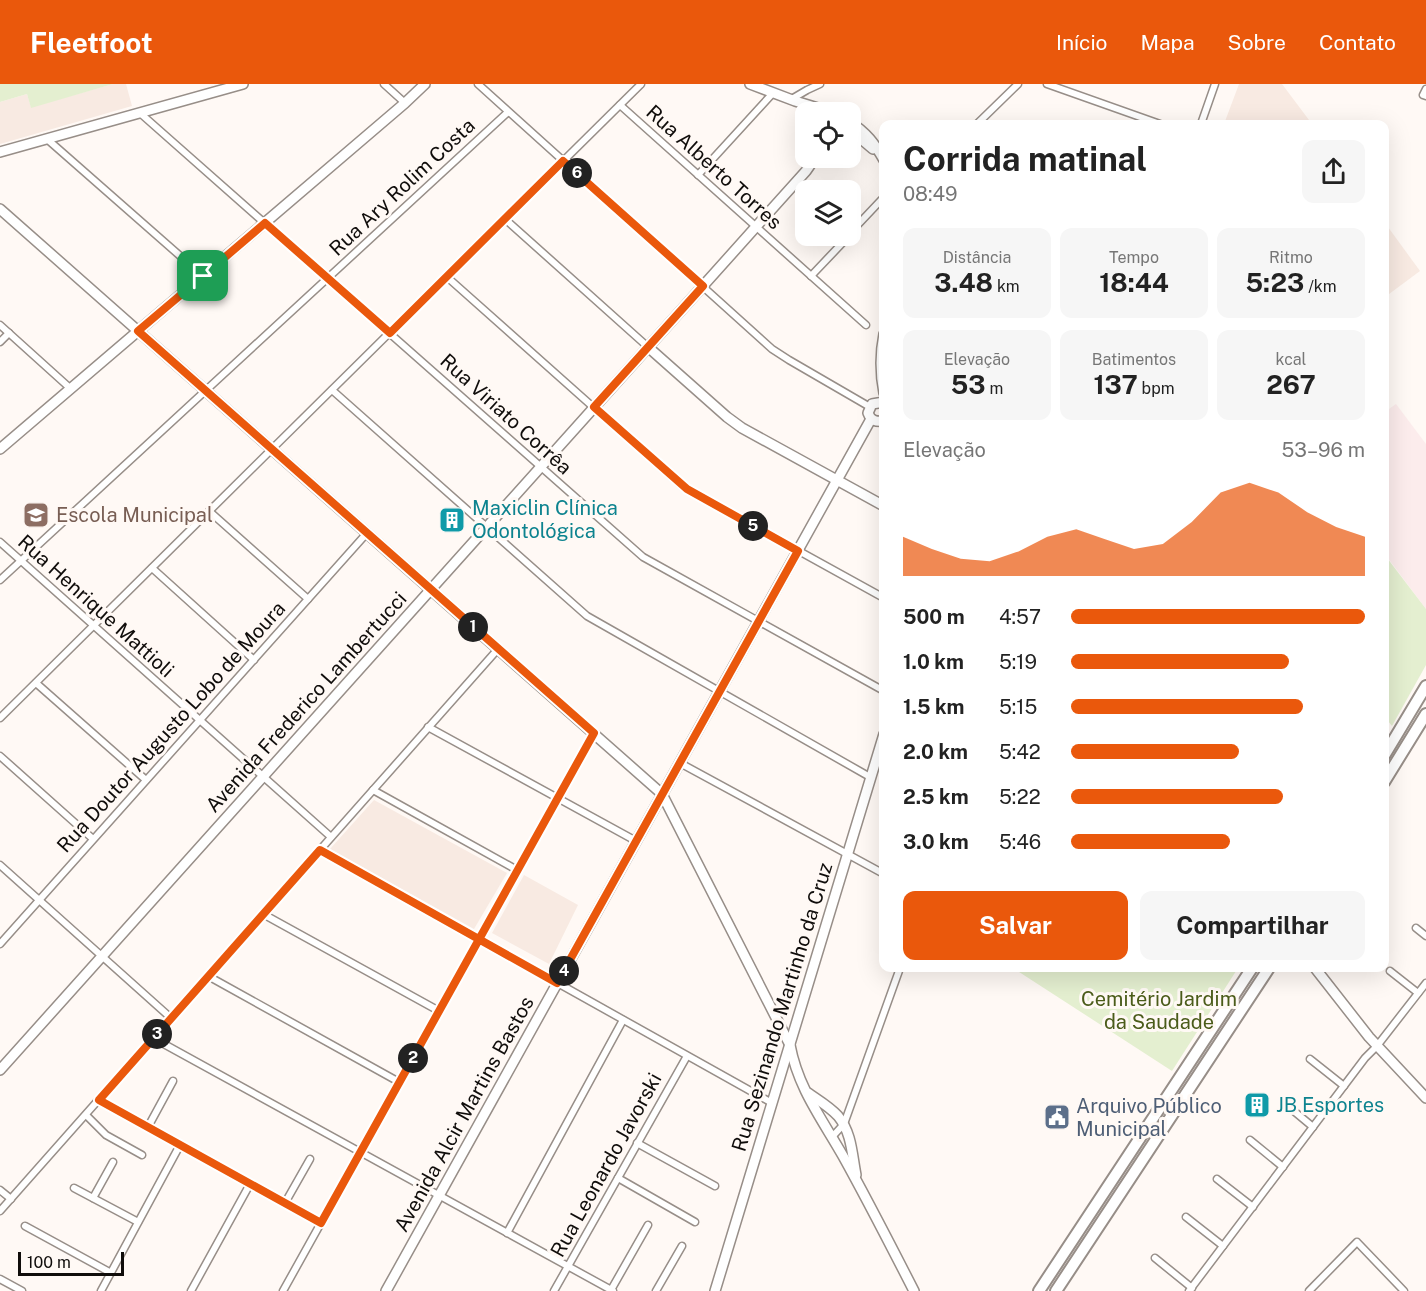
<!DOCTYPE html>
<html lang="pt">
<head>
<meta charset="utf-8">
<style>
  body { margin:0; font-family:"Public Sans",sans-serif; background:#f6f6f6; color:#222; height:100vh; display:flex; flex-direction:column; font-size:22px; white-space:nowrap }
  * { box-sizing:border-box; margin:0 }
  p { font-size:20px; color:#767676 }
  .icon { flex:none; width:33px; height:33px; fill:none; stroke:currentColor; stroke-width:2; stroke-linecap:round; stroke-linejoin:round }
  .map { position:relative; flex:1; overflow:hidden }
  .drawer { position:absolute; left:879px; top:36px; width:510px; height:852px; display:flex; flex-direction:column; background:#fff; border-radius:12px; box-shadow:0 6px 24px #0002 }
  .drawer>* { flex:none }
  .tools { position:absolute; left:795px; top:18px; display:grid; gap:12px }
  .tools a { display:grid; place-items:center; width:66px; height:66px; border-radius:12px; background:#fff; box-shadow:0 6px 24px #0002; font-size:30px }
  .scale { position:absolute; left:18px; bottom:15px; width:106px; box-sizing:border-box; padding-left:6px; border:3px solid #100d0b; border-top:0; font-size:16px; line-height:21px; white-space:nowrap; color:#100d0b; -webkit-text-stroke:4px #fff9f5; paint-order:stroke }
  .pin { position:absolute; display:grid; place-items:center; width:51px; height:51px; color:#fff; margin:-26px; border-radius:12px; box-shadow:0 3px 9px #0006 }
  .km { position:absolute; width:30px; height:30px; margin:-15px; border-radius:50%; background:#222; color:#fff; font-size:16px; line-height:30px; text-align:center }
  .round { display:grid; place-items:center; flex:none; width:63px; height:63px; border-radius:12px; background:#f6f6f6 }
  .summary { display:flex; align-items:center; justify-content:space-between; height:102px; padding:0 24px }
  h1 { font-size:33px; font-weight:700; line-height:45px }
  .figures { display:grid; grid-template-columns:repeat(3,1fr); gap:9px; height:102px; padding:6px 24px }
  .figures div { display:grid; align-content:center; border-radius:12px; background:#f6f6f6; text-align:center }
  .figures b { font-size:26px; font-weight:700 }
  .figures small { font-size:16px; font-weight:400 }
  .figures p { font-size:16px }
  .chart { height:168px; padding:12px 24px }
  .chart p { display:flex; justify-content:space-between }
  .chart svg { width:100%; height:108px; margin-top:6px; fill:#ea580c; opacity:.7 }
  .action { display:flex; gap:12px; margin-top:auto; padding:12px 24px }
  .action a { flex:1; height:69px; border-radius:12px; background:#ea580c; color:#fff; font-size:24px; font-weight:700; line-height:69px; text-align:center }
  .action a+a { background:#f6f6f6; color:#222 }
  ul { padding:0 24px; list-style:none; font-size:20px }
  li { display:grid; grid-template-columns:96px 72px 1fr; align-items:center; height:45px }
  li i { height:15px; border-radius:8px; background:#ea580c }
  header { display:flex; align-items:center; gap:36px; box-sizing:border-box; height:84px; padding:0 30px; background:#ea580c; color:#fff }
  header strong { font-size:28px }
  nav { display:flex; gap:33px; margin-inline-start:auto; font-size:21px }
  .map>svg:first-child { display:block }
  .commercial { fill:#fcecec }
  .built { fill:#f8eae2 }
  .green { fill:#e4efd0 }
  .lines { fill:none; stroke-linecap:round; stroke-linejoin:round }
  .street-casing { stroke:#978e88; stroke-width:9 }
  .secondary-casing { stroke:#978e88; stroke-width:12 }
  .primary-casing { stroke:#978e88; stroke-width:14 }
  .street { stroke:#fff; stroke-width:6 }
  .secondary { stroke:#fff; stroke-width:9 }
  .primary { stroke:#fff; stroke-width:10 }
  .route-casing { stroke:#fff; stroke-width:12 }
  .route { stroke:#ea580c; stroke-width:8 }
  .labels { text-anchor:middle; stroke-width:6; stroke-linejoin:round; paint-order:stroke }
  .street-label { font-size:20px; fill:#100d0b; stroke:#fff9f5 }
  .culture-label { font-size:20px; fill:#0d838f; stroke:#fff9f5; text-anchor:start }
  .education-label { font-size:20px; fill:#785e54; stroke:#fff9f5; text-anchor:start }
  .park-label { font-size:20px; fill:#4b5c1a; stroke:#fff9f5 }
  .service-label { font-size:20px; fill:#4e5e75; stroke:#fff9f5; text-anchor:start }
</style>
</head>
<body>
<header>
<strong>Fleetfoot</strong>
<nav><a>Início</a><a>Mapa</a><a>Sobre</a><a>Contato</a></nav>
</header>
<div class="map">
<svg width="1426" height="1207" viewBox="0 0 1426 1207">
  <rect width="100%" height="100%" fill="#fff9f5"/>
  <path class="commercial" d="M1396,320L1426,360V525L1385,470V328Z"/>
  <g class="built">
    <path d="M113,0H126L132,22L0,60V18L27,10L31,23Z"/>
    <path d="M1239,0H1282L1312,40H1224Z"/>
    <path d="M1385,139L1420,187L1385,213H1384Z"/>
    <path d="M374,716L507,789L474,845L330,765Z"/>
    <path d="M524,791L578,821L549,880L492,849Z"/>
  </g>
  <g class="green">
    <path d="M0,0H113L31,24L27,10L0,18Z"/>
    <path d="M1384,470L1426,525V581L1392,642L1384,632Z"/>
    <path d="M1013,884H1238L1172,987Z"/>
  </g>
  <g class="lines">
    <g class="street-casing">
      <g id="street">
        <path d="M384,0L405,19"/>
        <path d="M478,0L772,265L789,276L870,323"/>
        <path d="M1047,0L1160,40"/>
        <path d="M1426,5L1423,11L1426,12"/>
        <path d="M790,16L807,6L820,0"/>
        <path d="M620,21L866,241"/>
        <path d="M140,29L643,473L884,607"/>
        <path d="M977,40L1018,0"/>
        <path d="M1201,40L1215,0"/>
        <path d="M47,55L203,192"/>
        <path d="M698,91L773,9"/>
        <path d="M505,135L648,263"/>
        <path d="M850,149L884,113"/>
        <path d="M811,192L849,152"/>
        <path d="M447,193L683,403L884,514"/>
        <path d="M0,241L71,305"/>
        <path d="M0,258L9,249"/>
        <path d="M332,306L587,532L870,693"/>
        <path d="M209,427L308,515"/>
        <path d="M0,458L331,753"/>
        <path d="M152,484L254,576"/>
        <path d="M0,496L508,28"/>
        <path d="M36,599L146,696"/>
        <path d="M0,634L641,0"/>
        <path d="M428,643L636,757"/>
        <path d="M0,672L93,755"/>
        <path d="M680,679L884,790"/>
        <path d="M373,706L517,786"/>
        <path d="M320,766L772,1019"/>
        <path d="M0,781L171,934"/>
        <path d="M263,830L439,927"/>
        <path d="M1416,844L1426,852"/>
        <path d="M0,860L367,449"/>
        <path d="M1390,887L1418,909"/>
        <path d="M208,892L399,998"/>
        <path d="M153,954L613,1207"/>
        <path d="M1310,975L1344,1002"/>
        <path d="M99,1016L321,1139"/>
        <path d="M1283,1018L1313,1043"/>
        <path d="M86,1031L106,1051L142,1071"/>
        <path d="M148,1043L173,997"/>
        <path d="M832,1053L844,1040L900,884"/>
        <path d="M1250,1056L1283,1083"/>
        <path d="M637,1059L715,1102"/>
        <path d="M618,1094L695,1138"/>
        <path d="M1217,1095L1253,1123"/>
        <path d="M74,1104L138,1138"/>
        <path d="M0,1106L11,1115"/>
        <path d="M93,1114L113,1078"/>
        <path d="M285,1119L310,1075"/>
        <path d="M0,1127L498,565"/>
        <path d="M1186,1133L1223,1162"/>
        <path d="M25,1142L111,1189"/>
        <path d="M507,1149L623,936"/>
        <path d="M1155,1174L1192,1204"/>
        <path d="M0,1195L22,1207"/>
        <path d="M611,1206L648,1141"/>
        <path d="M101,1207L180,1061"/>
        <path d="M191,1207L250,1100"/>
        <path d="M283,1207L594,649"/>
        <path d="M554,1207L687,972"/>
        <path d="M656,1207L682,1162"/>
        <path d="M1189,1207L1365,974L1377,962L1426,899"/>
        <path d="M1309,1207L1357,1158L1404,1207"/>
      </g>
    </g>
    <g class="secondary-casing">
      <g id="secondary">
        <path d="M750,0L795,17L831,28"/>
        <path d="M850,38C866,48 875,60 884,76"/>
        <path d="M850,49L860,54L873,65"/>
        <path d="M0,68L243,0"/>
        <path d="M0,125L662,710L790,961C798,1004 822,1035 843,1072C868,1117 891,1162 914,1207"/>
        <path d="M884,250C880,270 880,289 884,309"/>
        <path d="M648,263L727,333L742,344L884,422"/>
        <path d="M884,318L872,320L868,329C871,337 876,338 884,337"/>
        <path d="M0,365L405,19L425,0"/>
        <path d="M1315,884L1369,953L1426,1014"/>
        <path d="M0,986L806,87L815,74"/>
        <path d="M808,1009C818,1016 830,1023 838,1032C852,1049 852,1071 856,1091"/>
        <path d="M386,1207L871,335"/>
        <path d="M715,1207L884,650"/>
      </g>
    </g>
    <g class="primary-casing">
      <g id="primary">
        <path d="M1384,672L1426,602"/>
        <path d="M1384,698L1426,630"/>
        <path d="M1039,1207L1252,884"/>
        <path d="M1056,1207L1269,884"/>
      </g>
    </g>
    <use href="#street" class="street"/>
    <use href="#secondary" class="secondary"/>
    <use href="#primary" class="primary"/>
  </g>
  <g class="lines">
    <g class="route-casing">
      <path id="route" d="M203,192L138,247L594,649C502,812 412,976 321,1139L99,1016L320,766C399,810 478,854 557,899L798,467L687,405L594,323L703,202L563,77L390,249L265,139L203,192"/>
    </g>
    <use href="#route" class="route"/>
  </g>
  <defs>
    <g id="school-square" transform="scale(1.35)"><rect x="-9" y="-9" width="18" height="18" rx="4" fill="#8d6e63" stroke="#fff9f5"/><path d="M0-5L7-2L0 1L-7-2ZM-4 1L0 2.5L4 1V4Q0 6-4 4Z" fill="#fff"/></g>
    <g id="building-square" transform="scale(1.35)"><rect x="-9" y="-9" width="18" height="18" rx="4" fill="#0f9aa8" stroke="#fff9f5"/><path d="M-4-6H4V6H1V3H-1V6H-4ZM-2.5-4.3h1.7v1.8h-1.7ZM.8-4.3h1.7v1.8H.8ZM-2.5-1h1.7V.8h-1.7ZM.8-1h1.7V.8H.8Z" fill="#fff"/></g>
    <g id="civic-square" transform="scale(1.35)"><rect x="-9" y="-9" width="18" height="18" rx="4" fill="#5c6f8a" stroke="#fff9f5"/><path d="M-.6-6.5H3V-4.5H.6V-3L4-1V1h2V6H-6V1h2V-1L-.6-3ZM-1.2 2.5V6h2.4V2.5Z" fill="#fff"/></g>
  </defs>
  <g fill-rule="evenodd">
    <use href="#school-square" x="36" y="431"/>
    <use href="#building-square" x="452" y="436"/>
    <use href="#building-square" x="1257" y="1021"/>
    <use href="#civic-square" x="1057" y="1033"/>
  </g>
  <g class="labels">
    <g class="street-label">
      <text transform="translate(714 83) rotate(42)" y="7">Rua Alberto Torres</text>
      <text transform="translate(402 103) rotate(-43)" y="7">Rua Ary Rolim Costa</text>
      <text transform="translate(506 330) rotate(42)" y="7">Rua Viriato Corrêa</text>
      <text transform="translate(96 522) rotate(42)" y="7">Rua Henrique Mattioli</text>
      <text transform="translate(306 618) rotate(-48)" y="7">Avenida Frederico Lambertucci</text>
      <text transform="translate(171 643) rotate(-48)" y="7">Rua Doutor Augusto Lobo de Moura</text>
      <text transform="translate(782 923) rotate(-73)" y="7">Rua Sezinando Martinho da Cruz</text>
      <text transform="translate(464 1030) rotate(-61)" y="7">Avenida Alcir Martins Bastos</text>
      <text transform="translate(606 1081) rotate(-61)" y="7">Rua Leonardo Javorski</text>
    </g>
    <g class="culture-label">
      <text x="472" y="431">Maxiclin Clínica<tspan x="472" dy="23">Odontológica</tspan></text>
      <text x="1276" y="1028">JB Esportes</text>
    </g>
    <g class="education-label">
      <text x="56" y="438">Escola Municipal</text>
    </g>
    <g class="park-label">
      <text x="1159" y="922">Cemitério Jardim<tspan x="1159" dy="23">da Saudade</tspan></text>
    </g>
    <g class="service-label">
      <text x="1076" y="1029">Arquivo Público<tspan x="1076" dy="23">Municipal</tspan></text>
    </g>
  </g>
</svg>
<div class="tools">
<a><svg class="icon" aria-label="locate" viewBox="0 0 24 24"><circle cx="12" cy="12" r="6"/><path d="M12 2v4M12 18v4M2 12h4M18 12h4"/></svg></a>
<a><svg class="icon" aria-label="layers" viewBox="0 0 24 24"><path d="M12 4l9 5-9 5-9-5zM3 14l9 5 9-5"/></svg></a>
</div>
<div class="scale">100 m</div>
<div class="pin" style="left:203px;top:192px;background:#1e9e55"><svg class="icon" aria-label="arrive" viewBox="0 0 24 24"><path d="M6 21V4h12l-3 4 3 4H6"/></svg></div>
<b class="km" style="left:473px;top:543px">1</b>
<b class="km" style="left:413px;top:974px">2</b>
<b class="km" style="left:157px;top:950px">3</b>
<b class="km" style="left:564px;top:887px">4</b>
<b class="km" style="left:753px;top:442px">5</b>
<b class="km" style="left:577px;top:89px">6</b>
<section class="drawer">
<div class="summary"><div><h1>Corrida matinal</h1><p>08:49</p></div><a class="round"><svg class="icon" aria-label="share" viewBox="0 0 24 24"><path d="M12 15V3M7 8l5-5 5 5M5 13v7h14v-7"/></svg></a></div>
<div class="figures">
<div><p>Distância</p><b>3.48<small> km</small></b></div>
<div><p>Tempo</p><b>18:44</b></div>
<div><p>Ritmo</p><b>5:23<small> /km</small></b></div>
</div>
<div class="figures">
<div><p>Elevação</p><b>53<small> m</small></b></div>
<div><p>Batimentos</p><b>137<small> bpm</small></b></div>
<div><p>kcal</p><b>267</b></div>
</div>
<div class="chart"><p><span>Elevação</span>53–96 m</p>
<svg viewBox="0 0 160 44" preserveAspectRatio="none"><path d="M0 44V28L10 33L20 37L30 38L40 34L50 28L60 25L70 29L80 33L90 31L100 22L110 10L120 6L130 10L140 18L150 24L160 28V44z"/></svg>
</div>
<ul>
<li><b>500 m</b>4:57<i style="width:100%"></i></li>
<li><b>1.0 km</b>5:19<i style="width:74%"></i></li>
<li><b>1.5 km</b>5:15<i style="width:79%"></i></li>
<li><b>2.0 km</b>5:42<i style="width:57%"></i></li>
<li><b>2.5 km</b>5:22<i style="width:72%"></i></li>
<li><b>3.0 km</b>5:46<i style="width:54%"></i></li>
</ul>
<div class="action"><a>Salvar</a><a>Compartilhar</a></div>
</section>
</div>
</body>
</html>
